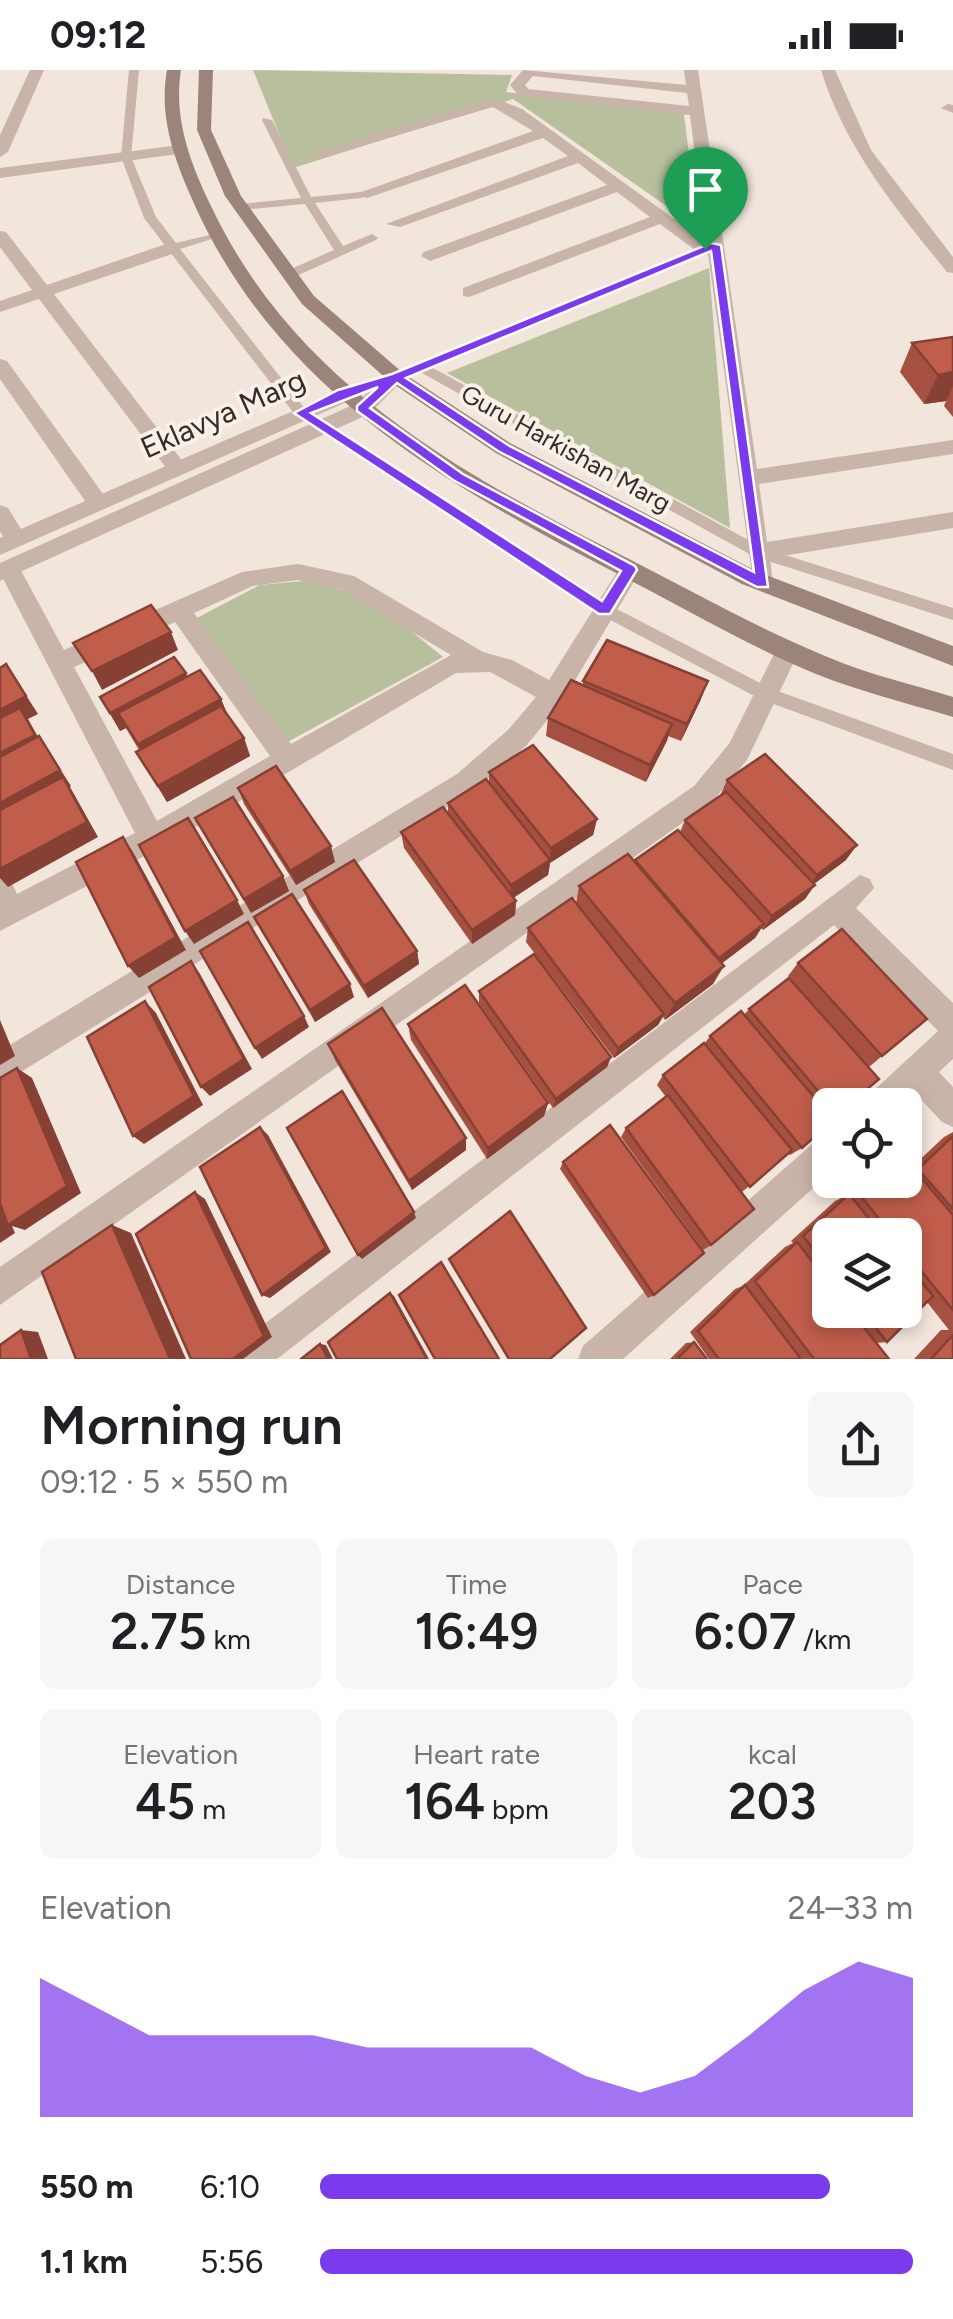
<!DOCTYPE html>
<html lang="en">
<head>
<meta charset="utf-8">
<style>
  body { margin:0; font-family:Figtree,sans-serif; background:#f6f6f6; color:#202124; height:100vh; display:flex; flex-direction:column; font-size:38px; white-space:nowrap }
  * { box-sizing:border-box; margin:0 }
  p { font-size:32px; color:#757577 }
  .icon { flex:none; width:55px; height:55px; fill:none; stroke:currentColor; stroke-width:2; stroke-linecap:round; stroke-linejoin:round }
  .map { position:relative; height:1289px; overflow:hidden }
  .drawer { display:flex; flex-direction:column; background:#fff; flex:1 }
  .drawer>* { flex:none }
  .tools { position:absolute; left:812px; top:1018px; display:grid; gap:20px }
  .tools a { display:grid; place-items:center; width:110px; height:110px; border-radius:15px; background:#fff; box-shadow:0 5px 15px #0003; font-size:50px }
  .pin { position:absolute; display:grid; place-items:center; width:85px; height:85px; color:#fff; margin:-102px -42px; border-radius:50% 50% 50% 0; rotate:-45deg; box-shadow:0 0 10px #0007 }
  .pin .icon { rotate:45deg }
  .round { display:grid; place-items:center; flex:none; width:105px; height:105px; border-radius:15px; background:#f6f6f6 }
  .headline { display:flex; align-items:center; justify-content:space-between; height:170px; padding:0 40px }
  h1 { font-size:55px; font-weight:600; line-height:75px }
  .stats { display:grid; grid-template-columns:repeat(3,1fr); gap:15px; height:170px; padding:10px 40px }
  .stats div { display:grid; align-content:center; border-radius:15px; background:#f6f6f6; text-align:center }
  .stats b { font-size:50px; font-weight:600 }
  .stats small { font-size:28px; font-weight:400 }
  .stats p { font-size:28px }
  .chart { height:280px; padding:20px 40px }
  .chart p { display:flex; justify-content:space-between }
  .chart svg { width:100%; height:180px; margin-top:10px; fill:#7c3aed; opacity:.7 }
  ul { padding:0 40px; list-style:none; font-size:32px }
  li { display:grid; grid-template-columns:160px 120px 1fr; align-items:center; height:75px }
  li i { height:25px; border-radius:12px; background:#7c3aed }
  .status { display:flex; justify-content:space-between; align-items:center; height:70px; padding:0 50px; background:#fff; direction:ltr }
  .status svg { height:28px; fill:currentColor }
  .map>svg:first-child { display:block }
  .green { fill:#b7bf9d }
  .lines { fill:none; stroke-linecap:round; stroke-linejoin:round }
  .service { fill:#c9b4a9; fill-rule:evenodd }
  .minor { fill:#c9b4a9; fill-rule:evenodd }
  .tertiary { fill:#c9b4a9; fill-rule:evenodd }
  .secondary { fill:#9c847a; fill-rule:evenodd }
  .wall { fill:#a55040; fill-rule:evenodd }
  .shaded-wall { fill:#864134 }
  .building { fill:#c05d4b; stroke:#864134; stroke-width:2.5 }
  .route { fill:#7c3aed; stroke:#fff; stroke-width:2.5; fill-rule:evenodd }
  .labels { text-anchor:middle; stroke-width:8; stroke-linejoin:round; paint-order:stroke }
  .far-street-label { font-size:25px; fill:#362b28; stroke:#f9f0e8 }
  .street-label { font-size:30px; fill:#362b28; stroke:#f9f0e8 }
</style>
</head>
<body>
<div class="status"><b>09:12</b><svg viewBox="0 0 49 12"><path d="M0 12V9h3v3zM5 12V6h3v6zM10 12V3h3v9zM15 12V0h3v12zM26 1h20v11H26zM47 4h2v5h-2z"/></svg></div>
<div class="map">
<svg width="953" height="1289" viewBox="0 0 953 1289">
  <rect width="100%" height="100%" fill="#f1e5dc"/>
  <g class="green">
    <path d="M253,0L512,5L506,22L684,44L698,158L513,29L293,98Z"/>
    <path d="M709,198L730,458L447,303Z"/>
    <path d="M314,510L377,533L443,587L284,674L195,549L260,515Z"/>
  </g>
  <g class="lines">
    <g class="service">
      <path d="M129,0H139L131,87L156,147L176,173L218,163V167L180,179L306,340L611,536L772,619L953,684V700L760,629L599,544L296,346L144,148L121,87Z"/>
      <path d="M263,48L272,50L311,127L361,122L367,125L361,128L315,133L343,176L372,164L378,168L376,170L292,208H284V202L334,180L305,134L240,140L234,137L240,134L301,128L262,50Z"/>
      <path d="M711,172L721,175L431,297L763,478L953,538V550L753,486L420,302L396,311L389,307Z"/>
    </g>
    <g class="minor">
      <path d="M30,0H44L8,82L0,87V65Z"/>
      <path d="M523,0L686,15L684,0H698L757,399L953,370V384L759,414L767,472L953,442V458L770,488L773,513L770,519H754L708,183H699L660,154L469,227L463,226V218L650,147L617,122L430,191L421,186L424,182L607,115L578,93L400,157L386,154L568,86L543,68L367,128L353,125L533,61L493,37L320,88L307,85L494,28L522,39L706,172L690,45L519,26L510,15ZM533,6L687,23L689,36L528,19L525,15Z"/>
      <path d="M821,0H835L871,80L953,187V203L947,202C896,139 845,78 821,0Z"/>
      <path d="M948,34L953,35V43L941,38Z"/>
      <path d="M180,75L188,80L185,83L0,108V98Z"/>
      <path d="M0,161L6,162L47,215L166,174H178V182L54,224L184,393V403H170L39,229L0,242V231L32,220L0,177Z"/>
      <path d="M0,289L7,291L106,428V438H90L0,309Z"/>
      <path d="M0,435L8,438L27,469L24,475H8L0,461Z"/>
      <path d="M9,491L17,493L64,580L242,502L298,494L354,506L483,582L512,590L549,610L622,494H638L641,500L562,632L526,676L475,720L0,1015V981L457,704L508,660L536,627L490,602L456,603L162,777L0,861V805L10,809L17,824L135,763L0,503L1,493ZM298,510L340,519L451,585L291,674L194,543L253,516ZM175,552L270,686L157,751L74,597Z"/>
      <path d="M788,570L800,579L747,690L712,732L0,1235V1197L694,716L729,674L780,572Z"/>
      <path d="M860,805L870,809L874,818L856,838L953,933V989L939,1002L953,1017V1057L942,1052L916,1024L904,1035H865L870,1024L938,961L834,855L277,1289H230L235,1276Z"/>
      <path d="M830,1065V1103L623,1289H578L583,1276L818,1069Z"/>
    </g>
    <path class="tertiary" d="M396,301L406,307L369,344L0,511V493L355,334L367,323L0,485V468L360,312L367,310L376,315Z"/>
    <g class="secondary">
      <path d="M167,0H181C173,49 191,95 212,138C296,315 464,406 633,491C698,524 762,561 830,588C870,605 912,614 953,627V647C907,633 861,622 816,604C746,575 681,536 614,502C444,414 279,319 196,138C176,94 158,49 167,0Z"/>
      <path d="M199,0H213L211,60L241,126L314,226L403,303L510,373L758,502L953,576V596L742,514L496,383L389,311L302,234L225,126L197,60Z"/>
    </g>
  </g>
  <g class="wall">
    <path d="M953,267V347L944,336L946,331L924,334L900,302L912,273Z"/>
    <path d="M187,607L221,629L227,643L244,668L250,686L167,732L136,682L139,680L126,658L120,661L100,627Z"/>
    <path d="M583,611L701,629L681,671L668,666L646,712L546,666L548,648L583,615Z"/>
    <path d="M489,702L597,749L593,765L550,793L548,805L513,828L516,831L515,845L472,874L404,778L401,762L448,743V733L489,713Z"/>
    <path d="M727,710L846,790L814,814L805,829L763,860L761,858L755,868L722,893L713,914L665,950L663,947L658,955L614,988L526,872L528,858L576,833L579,816L634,791L680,762L685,750L720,726Z"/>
    <path d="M238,718L335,792L296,815L244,734Z"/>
    <path d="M195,748L283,806L289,821L251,843Z"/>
    <path d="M304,820L417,881L419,894L368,928L309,834Z"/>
    <path d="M254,847L354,927L315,952Z"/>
    <path d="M798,893L882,986L869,997L788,906Z"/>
    <path d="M479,921L611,987L607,997L553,1038L479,933Z"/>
    <path d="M749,939L830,1035V1053L802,1078L790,1085L788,1083L742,1122L711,1175L703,1180L621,1067L626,1058L666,1027L657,1015L663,1005L705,973L710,966L744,945Z"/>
    <path d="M408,954L548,1033L544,1046L487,1089L411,970Z"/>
    <path d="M328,974L466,1068V1080L412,1120L335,990Z"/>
    <path d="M953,1062V1289H914L941,1260H949L927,1232L887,1272L876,1273L889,1289H709L690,1262L735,1219L745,1215L757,1231L745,1214L785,1177L793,1173L791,1171L835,1131L849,1124L851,1127L870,1110H905L912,1097L944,1067ZM830,1165H905V1240H830Z"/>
    <path d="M563,1092L654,1225L648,1228L560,1099Z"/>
    <path d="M449,1189L550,1289H508Z"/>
    <path d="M694,1272L707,1289H670L686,1273Z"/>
  </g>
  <g class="shaded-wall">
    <path d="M953,302V316L946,331L924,334L938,305Z"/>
    <path d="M171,562L178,580L102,620L92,601Z"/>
    <path d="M6,594L38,644L28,649L47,683L0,707V640Z"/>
    <path d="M186,603L193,621L118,643L126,658L120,661L110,643Z"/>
    <path d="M708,611L701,629L681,671L687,654Z"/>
    <path d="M221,629L228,647L147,691L138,674Z"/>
    <path d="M672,654L667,671L646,712L650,695Z"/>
    <path d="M39,666L71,716L70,717L98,767L8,817L0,808V733Z"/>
    <path d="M244,668L250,686L167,732L158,716Z"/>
    <path d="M597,749L593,765L550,793L548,805L510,830L511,815L550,790L551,778Z"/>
    <path d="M123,767L133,782L186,880L139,908L128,896Z"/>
    <path d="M857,775L846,790L807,819L817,805Z"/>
    <path d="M331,776L335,792L296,815L290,801Z"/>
    <path d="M283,806L289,821L251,843L244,829Z"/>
    <path d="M815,815L805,829L763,860L772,846Z"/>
    <path d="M237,830L244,844L194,874L185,861Z"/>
    <path d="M516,831L515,845L472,874V860Z"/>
    <path d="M764,854L755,868L712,901L719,888Z"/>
    <path d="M417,881L419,894L368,928L364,916Z"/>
    <path d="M191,891L200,904L252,999L210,1026L201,1017Z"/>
    <path d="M724,896L713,914L665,950L675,933Z"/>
    <path d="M350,914L354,927L315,952L310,940Z"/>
    <path d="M145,931L156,943L203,1035L144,1074L133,1066Z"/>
    <path d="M664,944L658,955L614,988L618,978Z"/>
    <path d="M304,946L309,957L262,989L255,978Z"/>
    <path d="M0,950L15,986L0,995Z"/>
    <path d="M611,987L607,997L553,1038L556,1029Z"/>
    <path d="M17,998L32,1008L81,1123L25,1160L12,1156L15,1163L0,1173V1125Z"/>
    <path d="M548,1033L544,1046L487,1089L488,1078Z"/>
    <path d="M260,1057L268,1065L331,1182L270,1228L262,1225Z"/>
    <path d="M466,1068V1080L412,1120L409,1111Z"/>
    <path d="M195,1122L205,1129L272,1267L243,1289H233Z"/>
    <path d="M414,1142L416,1148L362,1189L358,1185Z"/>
    <path d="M112,1155L131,1163L186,1289H170Z"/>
    <path d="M390,1223L394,1226L429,1289H427Z"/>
    <path d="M21,1260L38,1262L48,1289H31Z"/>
    <path d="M320,1274L326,1275L333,1289H328Z"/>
  </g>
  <g class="building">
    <path d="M953,267V302L938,305L912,273Z"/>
    <path d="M151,535L171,562L92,601L73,573Z"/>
    <path d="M607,570L708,611L687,654L583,611Z"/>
    <path d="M174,587L186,603L110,643L100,627Z"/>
    <path d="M6,594L26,626L0,640V598Z"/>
    <path d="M200,600L221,629L138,674L118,643Z"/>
    <path d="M571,610L672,654L650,695L548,648Z"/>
    <path d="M221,636L244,668L158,716L136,682Z"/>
    <path d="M20,638L35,665L0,683V648Z"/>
    <path d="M39,666L60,700L0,733V687Z"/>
    <path d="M533,675L597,749L551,778L489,702Z"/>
    <path d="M765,684L857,775L817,805L727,710Z"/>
    <path d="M276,696L331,776L290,801L238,718Z"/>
    <path d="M63,707L87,752L0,799V740Z"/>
    <path d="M486,709L550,790L511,815L448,733Z"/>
    <path d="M726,722L815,815L772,846L685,750Z"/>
    <path d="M233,727L283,806L244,829L195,748Z"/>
    <path d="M443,737L516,831L472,860L401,762Z"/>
    <path d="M188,748L237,830L185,861L139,775Z"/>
    <path d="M678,760L764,854L719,888L635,790Z"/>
    <path d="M123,767L176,867L128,896L76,792Z"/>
    <path d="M628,784L724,896L675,933L579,816Z"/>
    <path d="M354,790L417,881L364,916L304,820Z"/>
    <path d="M292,824L350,914L310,940L254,847Z"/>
    <path d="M572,828L664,944L618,978L528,858Z"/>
    <path d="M248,852L304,946L255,978L200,881Z"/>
    <path d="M842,859L927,949L882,986L798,893Z"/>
    <path d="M534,884L611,987L556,1029L479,921Z"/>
    <path d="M191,891L244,989L201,1017L149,917Z"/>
    <path d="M789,908L879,1009L848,1035H830L749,939Z"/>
    <path d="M465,915L548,1033L488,1078L408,954Z"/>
    <path d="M145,931L194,1026L133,1066L87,967Z"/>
    <path d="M382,938L466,1068L409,1111L328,974Z"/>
    <path d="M741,941L830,1046V1053L802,1078L710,966Z"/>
    <path d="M704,973L792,1080L750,1117L663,1005Z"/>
    <path d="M17,998L67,1116L8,1155L0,1134V1008Z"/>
    <path d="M342,1021L414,1142L358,1185L287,1058Z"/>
    <path d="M668,1025L754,1139L711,1175L626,1058Z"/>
    <path d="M610,1055L704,1183L654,1225L563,1092Z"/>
    <path d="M260,1057L326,1178L262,1225L200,1097Z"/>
    <path d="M953,1066V1139L918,1099Z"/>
    <path d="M905,1089L953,1145V1240L905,1181V1165H892L860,1125L877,1110H905Z"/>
    <path d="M195,1122L264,1266L233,1289H191L136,1164Z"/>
    <path d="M849,1124L882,1165H830V1200L803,1166Z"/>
    <path d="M510,1141L586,1258L550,1289H509L449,1189Z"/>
    <path d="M112,1155L170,1289H76L42,1202Z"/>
    <path d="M797,1172L830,1214V1240H850L889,1289H814L755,1211Z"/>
    <path d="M441,1192L499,1289H435L399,1225Z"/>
    <path d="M905,1192L933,1226L887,1272L862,1240H905Z"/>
    <path d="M745,1215L801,1289H719L698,1261Z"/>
    <path d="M390,1223L427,1289H337L328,1272Z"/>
    <path d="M21,1260L31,1289H0V1275Z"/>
    <path d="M953,1265V1289H931Z"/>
    <path d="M694,1272L707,1289H677Z"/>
    <path d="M320,1274L328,1289H301Z"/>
  </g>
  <path class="route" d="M711,173L721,175L768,517H757L498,381L397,313L370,338L463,404L635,496L637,500L610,544H599L294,343L338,320L392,304ZM711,181L754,502L508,375L406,308ZM378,317L357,336V341L453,410L621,501L602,531L311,343Z"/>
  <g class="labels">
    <g class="far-street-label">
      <text transform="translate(566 378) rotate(29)" y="9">Guru Harkishan Marg</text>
    </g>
    <g class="street-label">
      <text transform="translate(223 344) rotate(-24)" y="10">Eklavya Marg</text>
    </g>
  </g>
</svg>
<div class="tools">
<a><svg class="icon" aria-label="locate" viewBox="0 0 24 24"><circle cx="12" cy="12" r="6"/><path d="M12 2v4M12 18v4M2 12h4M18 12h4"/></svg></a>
<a><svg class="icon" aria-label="layers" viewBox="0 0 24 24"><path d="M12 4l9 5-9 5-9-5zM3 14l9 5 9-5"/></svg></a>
</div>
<div class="pin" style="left:705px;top:179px;background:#1e9e55"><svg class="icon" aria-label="arrive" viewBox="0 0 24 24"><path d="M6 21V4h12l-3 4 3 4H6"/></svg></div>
</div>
<section class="drawer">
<div class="headline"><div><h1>Morning run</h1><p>09:12 · 5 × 550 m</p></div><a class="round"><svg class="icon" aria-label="share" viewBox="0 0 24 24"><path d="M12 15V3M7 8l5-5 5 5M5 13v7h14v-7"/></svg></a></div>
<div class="stats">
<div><p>Distance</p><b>2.75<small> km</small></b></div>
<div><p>Time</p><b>16:49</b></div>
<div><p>Pace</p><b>6:07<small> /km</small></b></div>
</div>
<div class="stats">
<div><p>Elevation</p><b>45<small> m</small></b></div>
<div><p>Heart rate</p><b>164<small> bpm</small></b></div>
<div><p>kcal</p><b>203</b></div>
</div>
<div class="chart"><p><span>Elevation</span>24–33 m</p>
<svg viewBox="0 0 160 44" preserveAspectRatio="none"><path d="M0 44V10L10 17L20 24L30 24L40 24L50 24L60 27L70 27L80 27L90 27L100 34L110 38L120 34L130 24L140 13L150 6L160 10V44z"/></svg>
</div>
<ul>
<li><b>550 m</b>6:10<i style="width:86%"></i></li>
<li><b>1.1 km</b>5:56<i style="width:100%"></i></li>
</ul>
</section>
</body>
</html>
